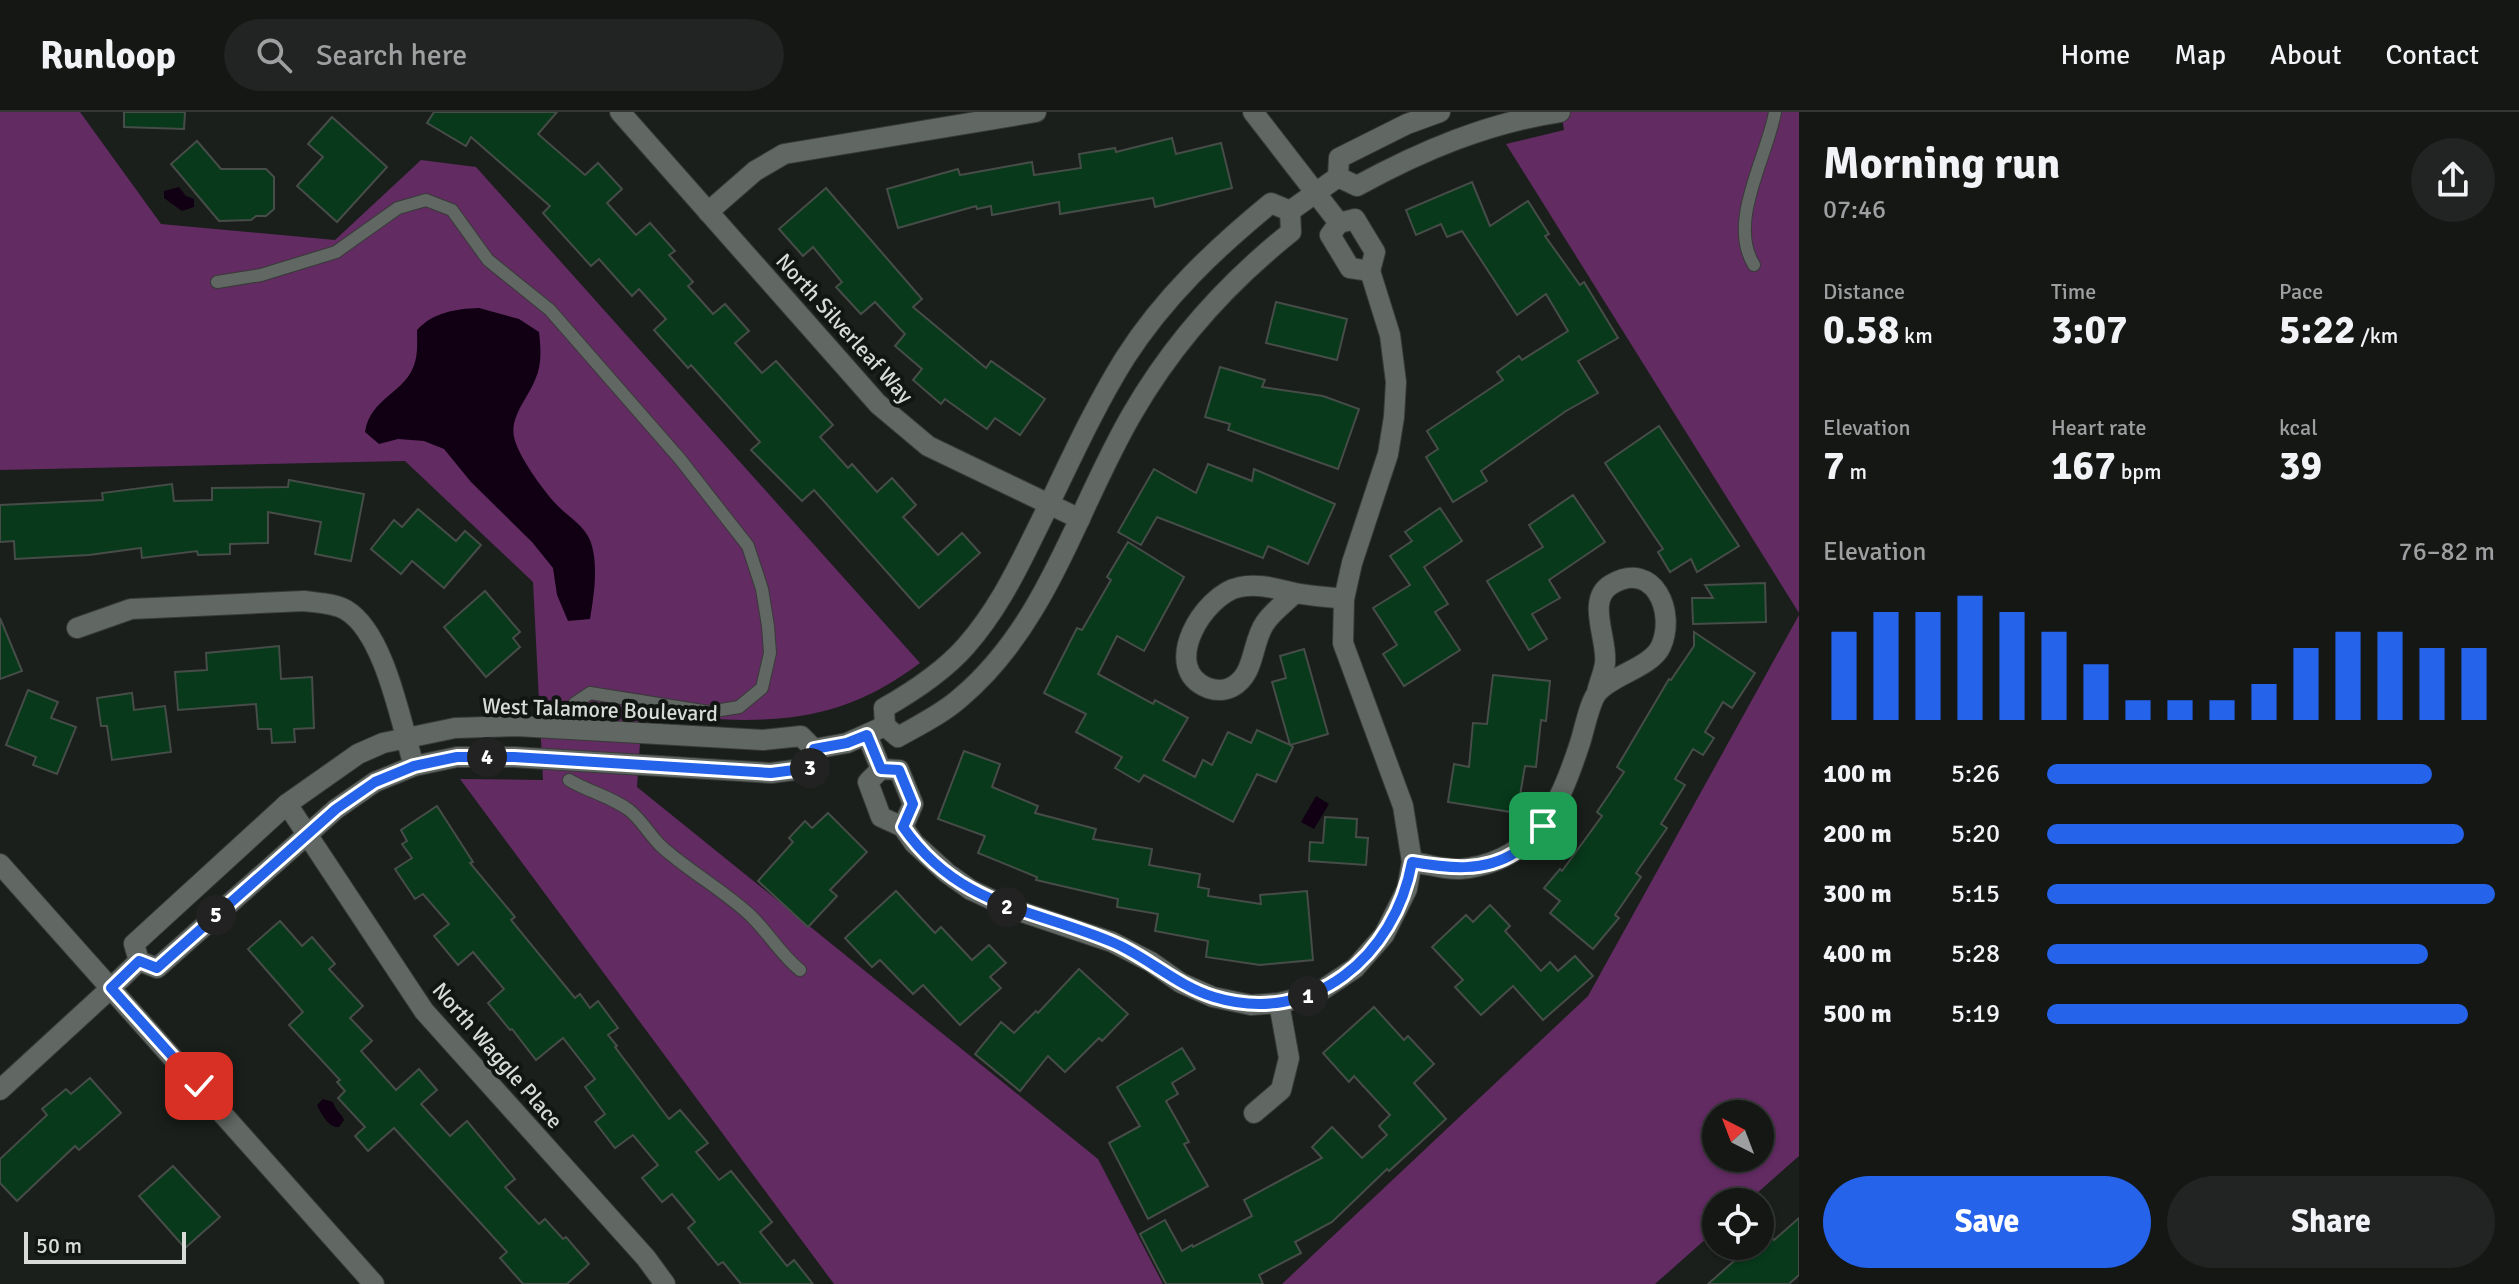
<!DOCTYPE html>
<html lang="en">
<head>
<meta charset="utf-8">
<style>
  body { margin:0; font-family:Signika,sans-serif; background:#212422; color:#f1f3f6; height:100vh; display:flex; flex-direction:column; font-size:30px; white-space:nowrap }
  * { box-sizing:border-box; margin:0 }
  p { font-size:26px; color:#9d9fa0 }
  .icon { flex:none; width:44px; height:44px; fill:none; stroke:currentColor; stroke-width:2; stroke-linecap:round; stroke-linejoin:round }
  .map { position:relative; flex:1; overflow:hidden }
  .details { display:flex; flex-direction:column; background:#141714; width:720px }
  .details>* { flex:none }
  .needle { width:52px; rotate:318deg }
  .fabs { position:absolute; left:1702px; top:988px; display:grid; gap:16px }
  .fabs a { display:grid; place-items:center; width:72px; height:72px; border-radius:50%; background:#141714; box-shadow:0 2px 6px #0004,0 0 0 2px #333634; font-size:40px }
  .scale { position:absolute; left:24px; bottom:20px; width:162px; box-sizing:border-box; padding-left:8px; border:4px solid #d8dbd8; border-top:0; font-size:22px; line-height:28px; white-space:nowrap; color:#d8dbd8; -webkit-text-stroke:6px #111612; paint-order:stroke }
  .pin { position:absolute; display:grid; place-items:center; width:68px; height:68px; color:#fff; margin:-34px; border-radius:16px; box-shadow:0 4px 12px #0006 }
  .km { position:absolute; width:40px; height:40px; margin:-20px; border-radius:50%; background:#222; color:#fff; font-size:22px; line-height:40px; text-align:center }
  .round { display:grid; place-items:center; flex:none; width:84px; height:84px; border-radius:42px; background:#212422 }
  .headline { display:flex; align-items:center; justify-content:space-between; height:136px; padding:0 24px }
  h1 { font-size:44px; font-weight:800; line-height:60px }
  .stats { display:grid; grid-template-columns:repeat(3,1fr); gap:12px; height:136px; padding:8px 24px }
  .stats div { display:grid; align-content:center }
  .stats b { font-size:40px; font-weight:800 }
  .stats small { font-size:22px; font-weight:400 }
  .stats p { font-size:22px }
  .chart { height:224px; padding:16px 24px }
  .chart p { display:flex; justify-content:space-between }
  .chart svg { width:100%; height:144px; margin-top:8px; stroke:#2563eb; stroke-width:6 }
  .cta { display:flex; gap:16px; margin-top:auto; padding:16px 24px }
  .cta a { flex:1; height:92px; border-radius:48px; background:#2563eb; color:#fff; font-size:32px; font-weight:800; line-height:92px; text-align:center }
  .cta a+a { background:#212422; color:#f1f3f6 }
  ul { padding:0 24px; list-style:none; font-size:26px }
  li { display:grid; grid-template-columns:128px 96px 1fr; align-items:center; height:60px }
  li i { height:20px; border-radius:10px; background:#2563eb }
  header { display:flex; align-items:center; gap:48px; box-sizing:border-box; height:112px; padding:0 40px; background:#141714; border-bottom:2px solid #333634 }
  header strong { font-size:38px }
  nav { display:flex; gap:44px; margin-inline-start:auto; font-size:28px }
  .search { width:560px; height:72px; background:#212422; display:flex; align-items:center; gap:20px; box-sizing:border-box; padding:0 28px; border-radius:44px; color:#9d9fa0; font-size:30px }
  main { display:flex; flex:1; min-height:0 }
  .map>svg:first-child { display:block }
  .green { fill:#622b62; fill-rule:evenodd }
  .water { fill:#110013 }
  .building { fill:#08391b; stroke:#464c47; stroke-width:2 }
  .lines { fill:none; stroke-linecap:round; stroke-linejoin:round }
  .lane-casing { stroke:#383b38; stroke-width:14 }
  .street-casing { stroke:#383b38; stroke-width:22 }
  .secondary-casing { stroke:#383b38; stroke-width:22 }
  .lane { stroke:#616762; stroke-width:12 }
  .street { stroke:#616762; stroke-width:20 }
  .secondary { stroke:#616762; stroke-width:20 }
  .route-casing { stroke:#fff; stroke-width:16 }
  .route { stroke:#2563eb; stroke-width:10 }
  .labels { text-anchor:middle; stroke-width:8; stroke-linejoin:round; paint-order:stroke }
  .street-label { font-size:22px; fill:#d8dbd8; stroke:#111612 }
</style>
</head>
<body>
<header>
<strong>Runloop</strong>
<div class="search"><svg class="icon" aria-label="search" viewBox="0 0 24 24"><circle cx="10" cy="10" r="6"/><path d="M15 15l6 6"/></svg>Search here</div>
<nav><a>Home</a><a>Map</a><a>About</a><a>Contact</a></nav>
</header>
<main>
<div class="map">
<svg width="1799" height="1172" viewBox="0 0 1799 1172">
  <rect width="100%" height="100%" fill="#1a1f1b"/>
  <g class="green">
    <path d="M0,0H80L161,112L335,128L421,48L476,55L920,551C827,621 752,610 642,602L637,675L1098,1047L1163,1172H834L460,667L543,668L533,470L405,349L0,358Z"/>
    <path d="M1561,0H1799V501L1506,32L1564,18Z"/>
    <path d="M1799,503V1044L1747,1090H1716V1118L1655,1172H1282L1588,884ZM1716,1002H1760V1046H1716Z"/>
  </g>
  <g class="water">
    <path d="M179,75L186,84L194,87V95L182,99L164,86V79Z"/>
    <path d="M479,196L519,207L539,220C541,237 542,253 535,268C528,286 510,304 514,325C518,344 543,378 556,392C567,404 583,412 590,428C599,451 594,483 590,507L568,509L557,483L553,456L532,430L471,370L444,337L424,329L398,327L379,332L365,320C370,285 407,281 415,250C418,240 417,228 417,218C434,200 455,197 479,196Z"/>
    <path d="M1316,684L1329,692L1314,717L1301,710Z"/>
    <path d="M323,987L333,990C335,998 341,1001 344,1008L339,1015C329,1016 321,1002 317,993Z"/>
  </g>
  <g class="building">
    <path d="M124,0H185L184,17L124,15Z"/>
    <path d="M434,0H557L538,22L585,63L598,51L622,77L607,91L636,123L650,111L675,139L669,143L693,170L688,174L713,202L725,192L749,219L735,231L762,261L776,249L833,313L820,325L848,356L852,352L877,380L892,366L916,393L903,405L938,443L962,421L980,441L919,496L814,378L802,389L751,338L760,330L691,253L688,256L654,218L666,207L639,177L632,184L599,147L591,154L543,101L550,94L471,25L466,34L427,11Z"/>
    <path d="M332,5L387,55L337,110L297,74L323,45L308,32Z"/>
    <path d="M1172,26L1176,42L1221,31L1232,76L1155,95L1153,86L1060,102L1059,90L992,103L991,94L977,97L976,94L898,116L887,77L958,57L960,63L1032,50L1034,63L1081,56L1079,42L1115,36L1116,40Z"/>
    <path d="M197,29L221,57H266L274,65V97L266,104H256L251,108L219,109L171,52Z"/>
    <path d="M1472,70L1490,114L1528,89L1549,122L1545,124L1580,173L1584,170L1618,226L1578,249L1598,281L1566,299L1481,359L1487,369L1453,390L1426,345L1438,337L1427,319L1503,268L1497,260L1519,244L1522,248L1568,219L1546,182L1517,203L1462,119L1447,125L1441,112L1416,123L1406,98Z"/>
    <path d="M826,76L922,187L913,195L986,256L991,249L1045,287L1020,323L995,306L987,317L945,287L941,292L913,268L922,257L895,234L905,222L875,190L861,202L836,175L842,170L813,135L803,144L779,117Z"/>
    <path d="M1276,190L1347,207L1337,248L1266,231Z"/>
    <path d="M1220,255L1265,268L1262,275L1323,284L1359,297L1338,357L1228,318L1230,312L1205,305Z"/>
    <path d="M1659,314L1739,434L1697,460L1691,447L1670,460L1658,440L1663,437L1605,351Z"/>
    <path d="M1208,352L1252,369L1254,357L1335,392L1308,452L1268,434L1263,446L1157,405L1141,433L1118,420L1154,357L1196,381Z"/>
    <path d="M289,368L364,382L351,449L315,442L321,410L268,400V431L230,432V442L198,443L197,439L142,446L141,436L89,443L15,447L14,429L0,430V393L103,388L102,381L172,372L174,389L212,388V376L288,375Z"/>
    <path d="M1573,383L1605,430L1549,468L1560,486L1532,502L1547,527L1529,538L1487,469L1543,435L1529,413Z"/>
    <path d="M1440,396L1462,429L1424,455L1448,492L1435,500L1460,538L1404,574L1383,542L1397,533L1373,496L1410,473L1390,444L1412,429L1405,420Z"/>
    <path d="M418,397L456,429L465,419L481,433L444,476L412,449L401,462L371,437L394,408L402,415Z"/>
    <path d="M1128,430L1184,465L1144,539L1117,524L1098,562L1153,592L1155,588L1188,606L1163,648L1195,665L1203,648L1212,653L1228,620L1251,631L1257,618L1290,633L1272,570L1286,566L1280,544L1304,537L1328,622L1290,633L1293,635L1276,670L1257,662L1233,710L1144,663L1139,670L1115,656L1122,645L1076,620L1086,602L1044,581L1077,516L1082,518L1111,468L1107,465Z"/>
    <path d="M1765,471L1766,510L1693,512L1692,486H1713L1705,473Z"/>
    <path d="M485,479L520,520L513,526L520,535L486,565L444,515Z"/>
    <path d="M0,506L22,559L0,567Z"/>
    <path d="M1694,520L1755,561L1732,596L1723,590L1705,620L1714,626L1703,643L1693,637L1675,667L1685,673L1661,712L1667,716L1636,761L1641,765L1615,803L1619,806L1593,837L1550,801L1560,789L1544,776L1560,757L1562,759L1602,704L1597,700L1624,660L1617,655L1669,567L1671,568L1694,534Z"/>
    <path d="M279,534L281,567L312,565L314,616L294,617L295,630L272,631L271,617H258L256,592L178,598L175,560L207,558L206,541Z"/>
    <path d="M1493,563L1550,569L1546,609L1541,608L1536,655L1525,654L1517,701L1448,690L1454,652L1469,655L1473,611L1487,612Z"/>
    <path d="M28,578L58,590L51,606L76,615L57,662L33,653L36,645L6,633Z"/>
    <path d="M132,581L134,598L165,594L171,640L112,648L107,614H101L97,586Z"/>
    <path d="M964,639L1000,652L992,675L1038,694L1035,701L1096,717L1093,727L1152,737L1149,753L1200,762L1198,775L1209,777L1208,784L1261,792L1260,783L1307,779L1313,848L1260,853L1206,845L1208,829L1155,819L1158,802L1117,795L1118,787L1036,768L1037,765L978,741L985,724L938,707Z"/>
    <path d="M437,694L473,750L470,751L515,805L511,808L575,886L580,882L590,896L598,889L618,916L608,923L617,934L615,935L669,1007L680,998L708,1031L696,1040L719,1068L731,1059L772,1110L760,1120L787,1154L794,1148L813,1172H741L723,1150L718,1153L688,1116L695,1110L672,1082L662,1090L642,1066L658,1053L633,1023L615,1036L595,1010L605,1002L585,975L595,967L563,926L536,948L512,917L510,918L488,891L504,877L473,840L458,853L434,824L449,812L423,782L415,787L395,757L412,746L402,732L407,729L401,718Z"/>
    <path d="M828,701L867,740L830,778L837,784L808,815L758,769L793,730L789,726L805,709L812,716Z"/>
    <path d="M1325,705L1357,707L1356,725L1368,726L1366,753L1309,749L1310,730L1323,731Z"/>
    <path d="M896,779L935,821L941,815L972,848L989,833L1006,851L990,865L1001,876L960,913L923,873L913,882L880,848L872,855L845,826Z"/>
    <path d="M1490,793L1510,814L1505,819L1541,859L1550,850L1558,859L1575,844L1593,864L1543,908L1513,874L1481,903L1455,875L1463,868L1432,835L1466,803L1473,810Z"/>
    <path d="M280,809L302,834L312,825L335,852L329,857L363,894L350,906L372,929L361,939L396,978L419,957L437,978L421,992L450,1024L467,1009L515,1067L505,1075L539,1112L545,1107L563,1127L566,1125L589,1152L567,1172H523L500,1146L507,1140L394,1016L368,1039L355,1024L365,1015L338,986L345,979L337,970L340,968L289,913L303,900L248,837Z"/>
    <path d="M1079,857L1128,902L1102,929L1099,926L1065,960L1048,944L1020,979L975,942L1001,910L1014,921L1036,899L1038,901Z"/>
    <path d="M1374,895L1404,928L1408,924L1434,952L1414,971L1446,1007L1389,1059L1387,1057L1332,1110L1295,1130L1301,1141L1259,1163L1263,1172H1166L1140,1122L1165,1108L1182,1139L1192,1133L1193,1135L1252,1104L1244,1088L1322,1046L1312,1035L1332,1015L1362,1046L1387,1023L1379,1014L1390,1003L1354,964L1349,970L1323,941Z"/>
    <path d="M1182,936L1195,957L1172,971L1178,982L1166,989L1189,1030L1184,1032L1208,1074L1148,1107L1109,1031L1140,1014L1117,975Z"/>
    <path d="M90,966L121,1001L79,1038L75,1034L17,1089L0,1071V1047L47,1003L42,997L66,977L71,982Z"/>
    <path d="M173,1054L220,1105L185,1136L139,1084Z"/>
    <path d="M1799,1106V1163L1789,1172H1708L1751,1134H1760V1126L1767,1120L1774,1128Z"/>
  </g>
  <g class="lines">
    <g class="lane-casing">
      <g id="lane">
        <path d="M1754,153C1727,110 1767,46 1775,0"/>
        <path d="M217,170L261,163L336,140L398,96L426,88L452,98L488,148L550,198L680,347L748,434L762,477L768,514L770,541L762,576L739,595L709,600L590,581L575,591L572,600"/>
        <path d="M569,668C589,680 610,684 629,698C642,708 650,724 662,735C690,760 723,778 750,803C768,820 781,843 800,858"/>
      </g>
    </g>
    <g class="street-casing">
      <g id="street">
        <path d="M620,0L878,292L928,334L1080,407"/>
        <path d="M1253,0L1339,111"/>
        <path d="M708,100L755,59L784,42L1036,0"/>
        <path d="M1355,107L1375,140L1370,159L1350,156L1330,123L1339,111Z"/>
        <path d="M1295,481C1286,490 1272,500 1265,511C1251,531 1256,562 1232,575C1224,579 1217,579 1208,576C1159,557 1203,482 1240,475C1260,471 1276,477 1295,481C1311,484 1328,485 1344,487"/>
        <path d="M77,516L131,497L304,489C318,491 334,491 346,498C385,521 401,612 414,654"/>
        <path d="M867,623L881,657"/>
        <path d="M881,657L899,658L913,692L903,715L881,705L868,670Z"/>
        <path d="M287,692L424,899L646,1146L665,1172"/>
        <path d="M903,715L914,731L947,761L971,778L1010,796L1112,830L1151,850L1181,871L1213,885L1251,893L1279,891L1316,882L1355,856L1384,823L1407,777L1412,750L1403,694L1343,531L1344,487L1352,451L1388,342L1394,305L1396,270L1390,223L1370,159"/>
        <path d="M1412,750C1427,752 1445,758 1460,757C1535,750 1559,695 1580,631C1584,619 1590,588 1598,580C1612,563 1652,555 1661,534C1676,500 1654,448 1612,472C1585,487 1608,527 1605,551C1604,560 1599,571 1597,580"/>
        <path d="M0,978L111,876"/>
        <path d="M1254,1001L1281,978L1289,946L1279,891"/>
      </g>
    </g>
    <g class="secondary-casing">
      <g id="secondary">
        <path d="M1440,0L1407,12L1339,46L1338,65L1357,74C1421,39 1487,11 1560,0"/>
        <path d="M1271,91L1290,99L1291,120C1227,171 1173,231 1132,302C1076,398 1048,512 960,586C942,602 919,613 898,625L885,614L884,596C914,579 944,559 966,534C995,501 1014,464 1033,425C1063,365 1090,302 1125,246C1164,185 1216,136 1271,91Z"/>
        <path d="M1290,99L1338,65"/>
        <path d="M517,614L763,628L801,624L814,637L810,656L771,661L514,645H457L414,654L375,670L336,697L157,856L139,849L134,832L287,692L358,642L383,631L455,616Z"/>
        <path d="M814,637L847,631L885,614"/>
        <path d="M0,752L374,1172"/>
        <path d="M111,876L139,849"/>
      </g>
    </g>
    <use href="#lane" class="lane"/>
    <use href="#street" class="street"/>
    <use href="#secondary" class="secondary"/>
  </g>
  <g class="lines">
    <g class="route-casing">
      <path id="route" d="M199,974L111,876L139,849L157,856L336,697L375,670L414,654L457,645H514L771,661L810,656L814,637L847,631L867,623L881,657L899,658L913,692L903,715C959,795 1031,796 1112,830C1148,845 1177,874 1214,885C1312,915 1395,844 1412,750C1447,756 1484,761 1516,740C1526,734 1535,722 1543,714"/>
    </g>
    <use href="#route" class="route"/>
  </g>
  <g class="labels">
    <g class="street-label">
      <text transform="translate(845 216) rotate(48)" y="8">North Silverleaf Way</text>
      <text transform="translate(600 597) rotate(2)" y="8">West Talamore Boulevard</text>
      <text transform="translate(498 943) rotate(49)" y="8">North Waggle Place</text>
    </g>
  </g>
</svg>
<div class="fabs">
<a><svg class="needle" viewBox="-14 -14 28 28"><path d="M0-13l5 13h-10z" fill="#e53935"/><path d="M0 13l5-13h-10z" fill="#9d9fa0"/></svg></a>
<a><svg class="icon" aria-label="locate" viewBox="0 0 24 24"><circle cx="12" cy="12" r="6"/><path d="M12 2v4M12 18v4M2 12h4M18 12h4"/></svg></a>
</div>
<div class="scale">50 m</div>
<div class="pin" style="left:1543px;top:714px;background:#1e9e55"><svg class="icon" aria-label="arrive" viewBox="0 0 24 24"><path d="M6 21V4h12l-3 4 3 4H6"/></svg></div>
<div class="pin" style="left:199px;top:974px;background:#d93025"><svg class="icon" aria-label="check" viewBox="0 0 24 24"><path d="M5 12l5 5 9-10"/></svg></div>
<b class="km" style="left:1308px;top:884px">1</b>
<b class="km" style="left:1007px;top:795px">2</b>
<b class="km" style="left:810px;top:656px">3</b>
<b class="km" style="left:487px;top:645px">4</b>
<b class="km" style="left:216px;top:803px">5</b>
</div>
<section class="details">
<div class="headline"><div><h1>Morning run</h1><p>07:46</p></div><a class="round"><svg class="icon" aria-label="share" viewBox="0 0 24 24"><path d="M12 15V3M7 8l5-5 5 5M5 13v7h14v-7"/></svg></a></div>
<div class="stats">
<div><p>Distance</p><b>0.58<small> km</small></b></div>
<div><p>Time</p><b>3:07</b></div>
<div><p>Pace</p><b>5:22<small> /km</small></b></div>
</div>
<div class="stats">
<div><p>Elevation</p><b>7<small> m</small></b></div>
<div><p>Heart rate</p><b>167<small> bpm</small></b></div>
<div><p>kcal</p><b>39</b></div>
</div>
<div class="chart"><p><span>Elevation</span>76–82 m</p>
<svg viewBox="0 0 160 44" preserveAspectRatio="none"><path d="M5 44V17M15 44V11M25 44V11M35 44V6M45 44V11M55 44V17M65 44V27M75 44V38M85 44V38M95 44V38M105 44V33M115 44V22M125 44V17M135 44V17M145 44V22M155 44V22"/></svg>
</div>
<ul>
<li><b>100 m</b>5:26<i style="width:86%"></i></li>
<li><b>200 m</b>5:20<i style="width:93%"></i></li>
<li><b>300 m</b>5:15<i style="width:100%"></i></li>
<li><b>400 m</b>5:28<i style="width:85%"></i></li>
<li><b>500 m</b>5:19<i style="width:94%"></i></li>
</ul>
<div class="cta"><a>Save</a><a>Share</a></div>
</section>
</main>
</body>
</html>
